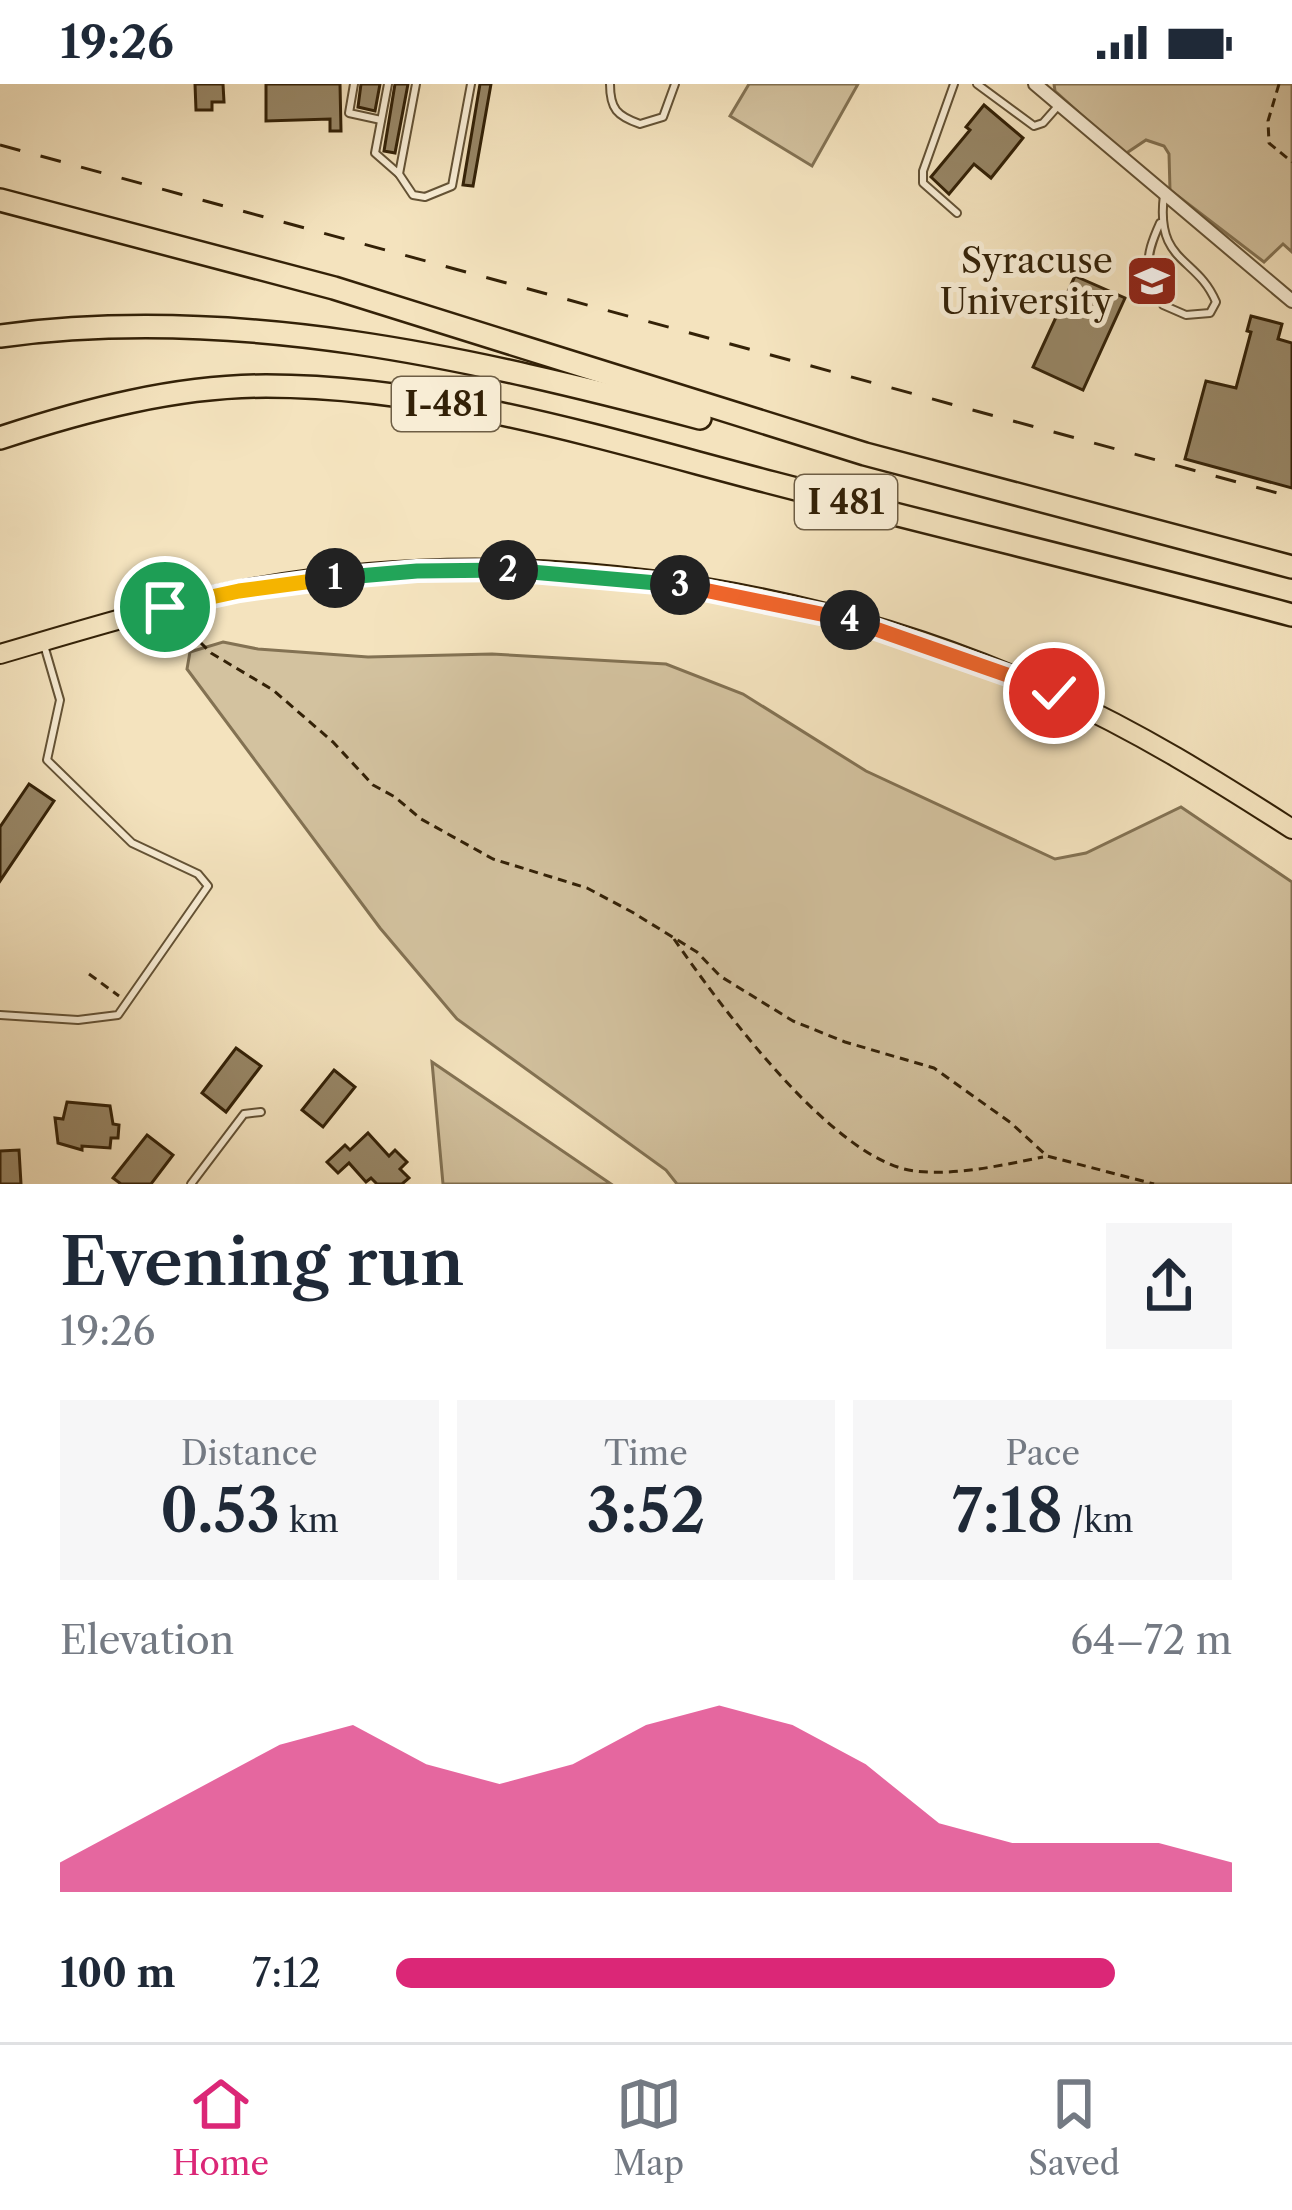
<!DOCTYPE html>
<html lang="en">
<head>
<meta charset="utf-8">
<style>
  body { margin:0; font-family:"Libre Caslon Text",serif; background:#f6f6f7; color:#1f2937; height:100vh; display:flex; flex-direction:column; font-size:45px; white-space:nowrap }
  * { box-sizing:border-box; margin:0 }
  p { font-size:39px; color:#747a83 }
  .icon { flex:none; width:66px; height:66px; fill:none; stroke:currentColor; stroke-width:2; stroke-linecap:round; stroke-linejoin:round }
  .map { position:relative; height:1100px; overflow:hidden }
  .side { display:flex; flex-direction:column; background:#fff; flex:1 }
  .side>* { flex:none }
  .pin { position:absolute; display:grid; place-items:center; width:102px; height:102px; color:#fff; margin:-51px; border:6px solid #fff; border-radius:50%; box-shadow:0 3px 12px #0007 }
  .km { position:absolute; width:60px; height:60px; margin:-30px; border-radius:50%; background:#222; color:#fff; font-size:33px; line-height:60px; text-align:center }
  .round { display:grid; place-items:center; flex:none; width:126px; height:126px; border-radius:0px; background:#f6f6f7 }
  .headline { display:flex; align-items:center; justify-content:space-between; height:204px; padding:0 60px }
  h1 { font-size:66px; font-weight:600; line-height:90px }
  .metrics { display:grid; grid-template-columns:repeat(3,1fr); gap:18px; height:204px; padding:12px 60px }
  .metrics div { display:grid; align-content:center; border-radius:0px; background:#f6f6f7; text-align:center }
  .metrics b { font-size:60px; font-weight:600 }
  .metrics small { font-size:33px; font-weight:400 }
  .metrics p { font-size:33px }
  .chart { height:336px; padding:24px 60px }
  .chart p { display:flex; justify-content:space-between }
  .chart svg { width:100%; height:216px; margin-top:12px; fill:#db2777; opacity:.7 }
  ul { padding:0 60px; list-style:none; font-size:39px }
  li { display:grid; grid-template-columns:192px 144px 1fr; align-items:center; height:90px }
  li i { height:30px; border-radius:15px; background:#db2777 }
  .status { display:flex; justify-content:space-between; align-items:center; height:84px; padding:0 60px; background:#fff; direction:ltr }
  .status svg { height:33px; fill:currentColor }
  .dock { display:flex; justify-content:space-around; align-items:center; height:168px; border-top:3px solid #e0e1e3; background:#fff; font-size:33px; color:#747a83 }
  .dock a { display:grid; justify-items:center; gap:6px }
  .dock .selected { color:#db2777 }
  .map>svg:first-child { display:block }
  .green { fill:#d3c29f; stroke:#837253; stroke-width:3 }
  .building { fill:#978666; stroke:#332107; stroke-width:3 }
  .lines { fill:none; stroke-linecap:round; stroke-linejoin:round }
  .service-casing { stroke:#635235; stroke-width:10 }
  .minor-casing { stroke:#635235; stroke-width:16 }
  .primary-casing { stroke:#332107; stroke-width:22 }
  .motorway-casing { stroke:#332107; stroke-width:26 }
  .path { stroke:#332107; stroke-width:3; stroke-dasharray:9 6; stroke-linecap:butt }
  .service { stroke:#f8edd5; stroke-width:6 }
  .minor { stroke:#f8edd5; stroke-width:12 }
  .primary { stroke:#f4e3be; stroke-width:18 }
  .motorway { stroke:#f4e3be; stroke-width:21 }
  .rail { stroke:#332107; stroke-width:3; stroke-dasharray:21 21; stroke-linecap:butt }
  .split-1-casing { stroke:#fff; stroke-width:24 }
  .split-2-casing { stroke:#fff; stroke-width:24 }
  .split-3-casing { stroke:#fff; stroke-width:24 }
  .split-4-casing { stroke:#fff; stroke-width:24 }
  .split-5-casing { stroke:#fff; stroke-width:24 }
  .split-6-casing { stroke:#fff; stroke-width:24 }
  .split-1 { stroke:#f5b400; stroke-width:15 }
  .split-2 { stroke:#22a559; stroke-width:15 }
  .split-3 { stroke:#22a559; stroke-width:15 }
  .split-4 { stroke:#f0652b; stroke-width:15 }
  .split-5 { stroke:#f0652b; stroke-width:15 }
  .split-6 { stroke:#f5b400; stroke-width:15 }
  .labels { text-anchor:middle; stroke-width:10; stroke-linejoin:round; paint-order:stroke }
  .shield { fill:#f8edd5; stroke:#6e5e45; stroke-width:3 }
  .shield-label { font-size:33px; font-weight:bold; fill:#332107 }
  .poi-label { font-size:36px; fill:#332107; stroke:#f8edd5; text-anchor:end }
</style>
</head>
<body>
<div class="status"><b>19:26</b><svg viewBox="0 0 49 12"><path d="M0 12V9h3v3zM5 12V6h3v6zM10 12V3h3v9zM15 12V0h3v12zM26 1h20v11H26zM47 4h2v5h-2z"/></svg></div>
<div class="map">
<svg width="1292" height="1100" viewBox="0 0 1292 1100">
  <rect width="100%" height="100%" fill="#f4e3be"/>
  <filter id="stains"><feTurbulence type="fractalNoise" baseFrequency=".00167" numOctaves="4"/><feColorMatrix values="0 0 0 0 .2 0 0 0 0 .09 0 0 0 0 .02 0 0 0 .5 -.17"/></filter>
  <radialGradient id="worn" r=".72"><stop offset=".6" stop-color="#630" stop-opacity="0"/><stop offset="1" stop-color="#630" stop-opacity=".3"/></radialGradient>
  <g class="green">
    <path d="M749,0H858L812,82L730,32Z"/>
    <path d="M1054,0H1292V168L1283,160L1264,178L1170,106L1169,70L1164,62L1146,56L1125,70L1055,7Z"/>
    <path d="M223,558L258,565L368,573L492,570L666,580L743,610L866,687L1055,775L1086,769L1181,723L1292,798V1100H677L666,1086L457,935L380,844L187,585L190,568Z"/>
    <path d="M432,978L611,1100H443Z"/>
  </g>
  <g class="building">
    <path d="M195,0H223L224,18H212V26H196Z"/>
    <path d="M266,0H340L341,47H330V35L266,37Z"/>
    <path d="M361,0H380L375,27L358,23Z"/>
    <path d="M395,0H408L395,69L384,67Z"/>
    <path d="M480,0H491L473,102L463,101Z"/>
    <path d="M984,21L1023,54L991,94L974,80L949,110L931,93L970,46L966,43Z"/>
    <path d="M1075,192L1125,214L1083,306L1033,283Z"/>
    <path d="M1251,232L1282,240L1278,255L1292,259V404L1185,375L1206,297L1236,304L1251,248L1247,247Z"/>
    <path d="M29,700L54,717L0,797V743Z"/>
    <path d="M236,964L261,982L226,1028L202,1009Z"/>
    <path d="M334,986L355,1003L323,1043L302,1026Z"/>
    <path d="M67,1018L110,1022L113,1040L119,1041L118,1054H111L110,1064L82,1062V1066L58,1059L55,1034L63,1035Z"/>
    <path d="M368,1049L389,1072L395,1066L407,1078L400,1085L409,1094L402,1100H377L371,1094L366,1098L349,1079L338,1089L327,1078L345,1061L350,1066Z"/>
    <path d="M147,1051L173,1071L151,1100H121L113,1094Z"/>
    <path d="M19,1066L21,1100H0V1067Z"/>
  </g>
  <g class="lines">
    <g class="service-casing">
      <g id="service">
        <path d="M354,0L349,29L381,36"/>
        <path d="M388,0L375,69L399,90"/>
        <path d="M416,0L399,90L413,111L425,113L452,102L471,0"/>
        <path d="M610,0C610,25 617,32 640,40L663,33L675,0"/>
        <path d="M954,0L923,87V99L957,129"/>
        <path d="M977,0L1034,42L1043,39L1058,22"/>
        <path d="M1160,139C1143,177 1146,184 1163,221L1186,231L1210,229L1216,218C1197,172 1155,180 1164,111"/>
        <path d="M0,931L78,936L118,931L208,802L198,790L132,759L47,676L60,616L44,561"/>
        <path d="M191,1100L244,1030L261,1028"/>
      </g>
    </g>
    <g class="minor-casing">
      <path id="minor" d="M1035,0L1292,217"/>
    </g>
    <g class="primary-casing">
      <path id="primary" d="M0,570C79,547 156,523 237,507C507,455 806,496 1055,610C1139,648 1216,696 1292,745"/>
    </g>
    <g class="motorway-casing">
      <g id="motorway">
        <path d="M0,116L334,204L865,370L1292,483"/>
        <path d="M0,252C238,220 471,274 700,334"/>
        <path d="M0,354C85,326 176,302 266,302C438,302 608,356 773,399C946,444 1119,485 1292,531"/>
      </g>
    </g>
    <g class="path">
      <path d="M1279,0L1268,37L1269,59L1292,78"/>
      <path d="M179,537L211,569L273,606L333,658L373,701L395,713L421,735L493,775L587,804L632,828L697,868L720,892L793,937L845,958L934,984L1011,1039L1047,1072L1154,1100"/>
      <path d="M674,855C719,920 834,1078 915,1087C957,1092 1002,1081 1043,1073"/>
      <path d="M89,890L119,912"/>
    </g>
    <use href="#service" class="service"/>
    <use href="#minor" class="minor"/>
    <use href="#primary" class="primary"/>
    <use href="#motorway" class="motorway"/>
    <path class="rail" d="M0,61L1292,413"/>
  </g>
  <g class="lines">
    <g class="split-1-casing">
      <path id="split-1" d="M165,523L239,507L335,494"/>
    </g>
    <g class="split-2-casing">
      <path id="split-2" d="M335,494L417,487L508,486"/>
    </g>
    <g class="split-3-casing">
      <path id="split-3" d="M508,486L680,501"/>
    </g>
    <g class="split-4-casing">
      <path id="split-4" d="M680,501L850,536"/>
    </g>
    <g class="split-5-casing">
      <path id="split-5" d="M850,536L1013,593"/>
    </g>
    <g class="split-6-casing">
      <path id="split-6" d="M1013,593L1054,609"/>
    </g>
    <use href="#split-1" class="split-1"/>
    <use href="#split-2" class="split-2"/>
    <use href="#split-3" class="split-3"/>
    <use href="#split-4" class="split-4"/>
    <use href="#split-5" class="split-5"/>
    <use href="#split-6" class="split-6"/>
  </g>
  <defs>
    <g id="university-square" transform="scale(2.7)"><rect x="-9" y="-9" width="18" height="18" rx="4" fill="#8f2418" stroke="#f8edd5"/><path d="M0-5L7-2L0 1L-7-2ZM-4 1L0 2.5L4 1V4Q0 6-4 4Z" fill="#fff"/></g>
  </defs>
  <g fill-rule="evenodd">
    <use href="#university-square" x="1152" y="197"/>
  </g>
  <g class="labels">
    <g class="shield">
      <rect x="392" y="293" width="108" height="54" rx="9"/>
      <rect x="795" y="391" width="102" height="54" rx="9"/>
    </g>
    <g class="shield-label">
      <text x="446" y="332">I-481</text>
      <text x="846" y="430">I 481</text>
    </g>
    <g class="poi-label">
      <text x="1113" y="189">Syracuse<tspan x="1113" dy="41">University</tspan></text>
    </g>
  </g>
  <rect width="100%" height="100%" filter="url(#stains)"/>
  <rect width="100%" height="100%" fill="url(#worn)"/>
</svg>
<div class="pin" style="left:165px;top:523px;background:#1e9e55"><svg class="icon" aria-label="arrive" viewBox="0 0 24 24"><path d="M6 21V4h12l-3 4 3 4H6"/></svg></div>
<div class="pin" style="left:1054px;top:609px;background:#d93025"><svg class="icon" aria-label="check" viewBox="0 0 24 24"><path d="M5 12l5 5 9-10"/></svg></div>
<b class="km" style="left:335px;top:494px">1</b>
<b class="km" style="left:508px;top:486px">2</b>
<b class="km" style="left:680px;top:501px">3</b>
<b class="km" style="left:850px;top:536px">4</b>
</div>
<section class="side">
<div class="headline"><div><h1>Evening run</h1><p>19:26</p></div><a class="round"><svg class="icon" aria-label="share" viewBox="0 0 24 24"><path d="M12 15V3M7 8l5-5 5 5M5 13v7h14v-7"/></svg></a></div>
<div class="metrics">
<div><p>Distance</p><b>0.53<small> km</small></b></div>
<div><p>Time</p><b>3:52</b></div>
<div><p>Pace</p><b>7:18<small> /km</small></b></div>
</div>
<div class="chart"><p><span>Elevation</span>64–72 m</p>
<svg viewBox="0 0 160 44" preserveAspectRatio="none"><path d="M0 44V38L10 30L20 22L30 14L40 10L50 18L60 22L70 18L80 10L90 6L100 10L110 18L120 30L130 34L140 34L150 34L160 38V44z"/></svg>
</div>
<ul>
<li><b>100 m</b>7:12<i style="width:86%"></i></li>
</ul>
</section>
<nav class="dock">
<a class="selected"><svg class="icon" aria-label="home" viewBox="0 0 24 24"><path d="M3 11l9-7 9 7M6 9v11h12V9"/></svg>Home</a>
<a><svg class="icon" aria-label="map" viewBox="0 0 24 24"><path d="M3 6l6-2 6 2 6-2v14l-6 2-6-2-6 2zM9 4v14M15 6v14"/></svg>Map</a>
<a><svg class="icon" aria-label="saved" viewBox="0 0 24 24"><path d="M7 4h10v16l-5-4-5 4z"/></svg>Saved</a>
</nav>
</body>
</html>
